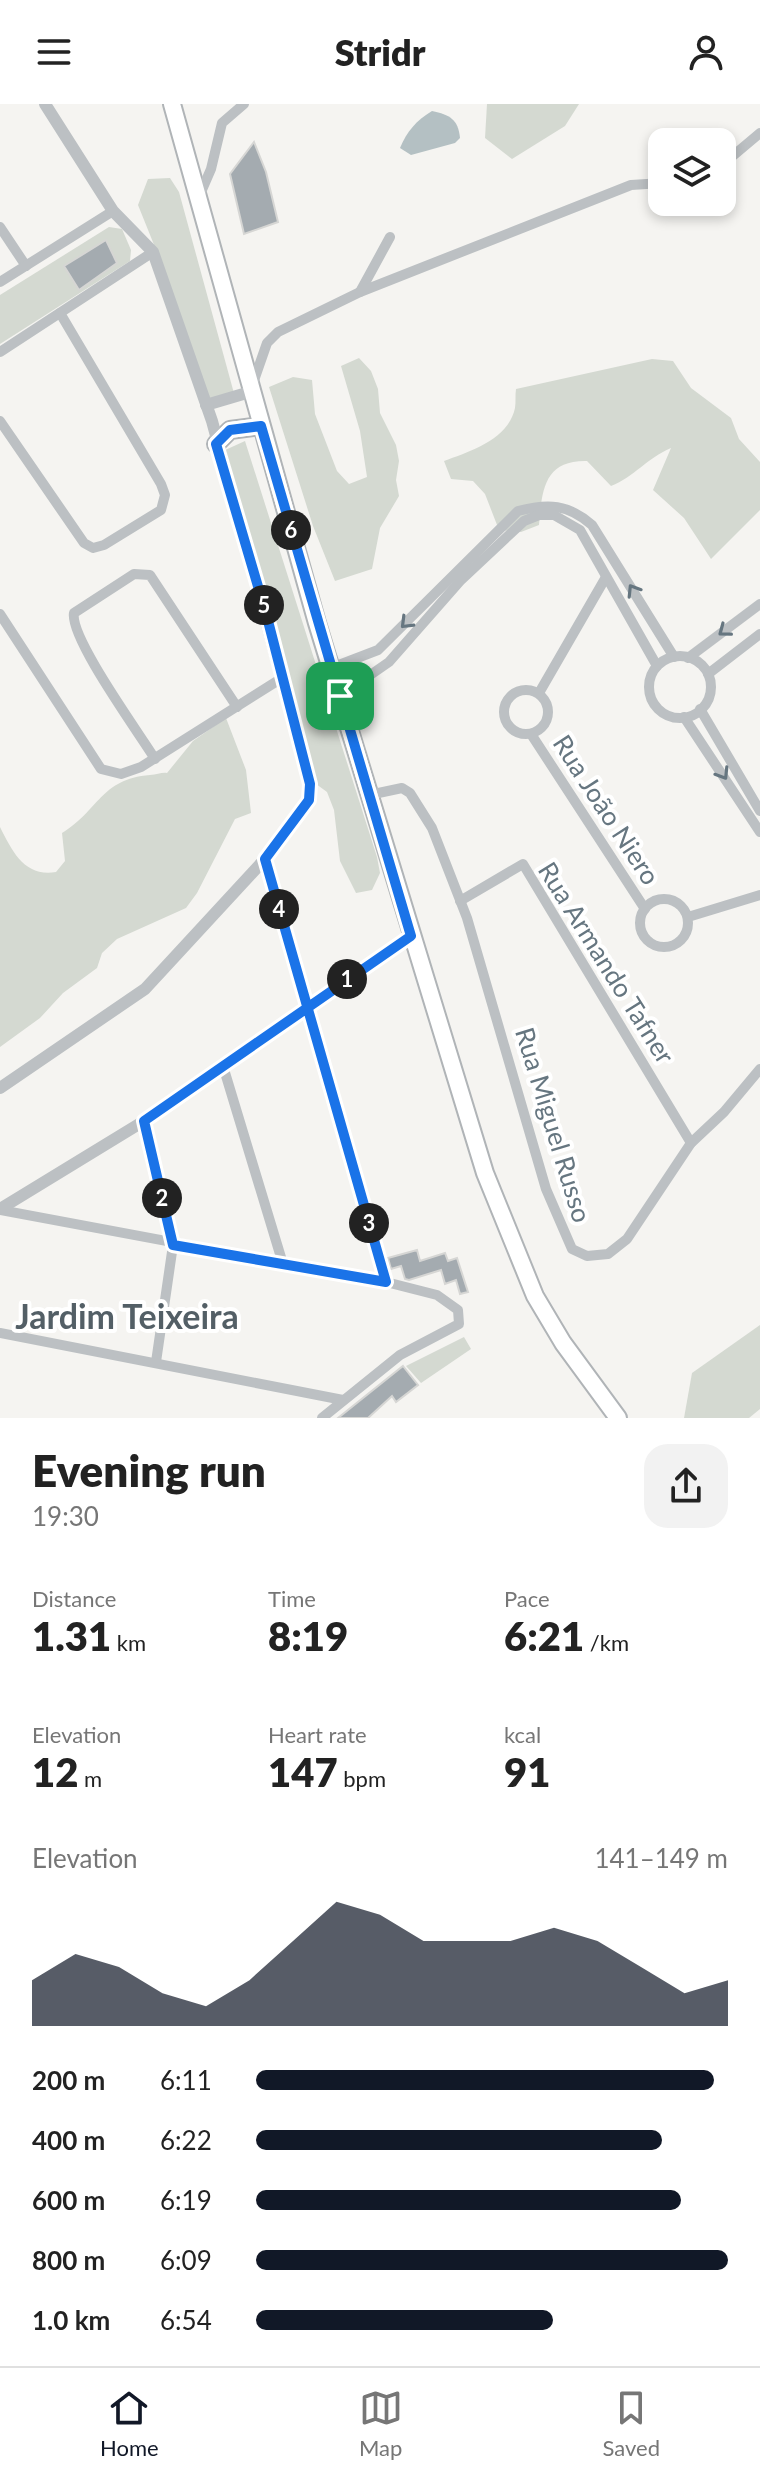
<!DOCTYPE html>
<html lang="en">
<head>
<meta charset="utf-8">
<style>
  body { margin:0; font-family:Lato,sans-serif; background:#f2f2f2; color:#222; height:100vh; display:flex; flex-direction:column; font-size:30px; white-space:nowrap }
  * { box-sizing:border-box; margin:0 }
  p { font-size:26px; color:#767676 }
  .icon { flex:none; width:44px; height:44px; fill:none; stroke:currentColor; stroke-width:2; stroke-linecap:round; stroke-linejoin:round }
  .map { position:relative; height:1314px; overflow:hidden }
  .drawer { display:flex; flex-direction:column; background:#fff; flex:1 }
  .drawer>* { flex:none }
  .controls { position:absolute; left:648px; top:24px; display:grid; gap:16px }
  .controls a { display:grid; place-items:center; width:88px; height:88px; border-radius:16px; background:#fff; box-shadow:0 4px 12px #0003; font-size:40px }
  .pin { position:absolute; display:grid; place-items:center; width:68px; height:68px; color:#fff; margin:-34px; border-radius:16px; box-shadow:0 4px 12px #0006 }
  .km { position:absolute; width:40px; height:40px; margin:-20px; border-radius:50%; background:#222; color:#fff; font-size:22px; line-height:40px; text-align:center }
  .round { display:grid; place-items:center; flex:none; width:84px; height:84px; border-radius:24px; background:#f2f2f2 }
  .overview { display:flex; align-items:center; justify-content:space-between; height:136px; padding:0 32px }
  h1 { font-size:44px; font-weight:800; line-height:60px }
  .figures { display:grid; grid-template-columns:repeat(3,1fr); gap:12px; height:136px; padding:8px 32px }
  .figures div { display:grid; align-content:center }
  .figures b { font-size:40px; font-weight:800 }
  .figures small { font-size:22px; font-weight:400 }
  .figures p { font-size:22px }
  .chart { height:224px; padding:16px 32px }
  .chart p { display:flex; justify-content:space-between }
  .chart svg { width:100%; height:144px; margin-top:8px; fill:#111827; opacity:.7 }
  ul { padding:0 32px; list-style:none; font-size:26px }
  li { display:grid; grid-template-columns:128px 96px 1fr; align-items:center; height:60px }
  li i { height:20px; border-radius:10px; background:#111827 }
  header { display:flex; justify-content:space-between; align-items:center; height:104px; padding:0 32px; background:#fff; font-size:36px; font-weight:800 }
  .tabs { display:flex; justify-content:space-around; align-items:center; height:112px; border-top:2px solid #e0e0e0; background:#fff; font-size:22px; color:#767676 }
  .tabs a { display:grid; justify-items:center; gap:4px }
  .tabs .current { color:#111827 }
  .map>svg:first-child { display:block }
  .green { fill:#d4d9d1 }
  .water { fill:#b4c0c3 }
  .building { fill:#a4abb0; stroke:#d6d6d4; stroke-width:2 }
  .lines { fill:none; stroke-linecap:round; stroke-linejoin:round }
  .primary-casing { stroke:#b0b4b7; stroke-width:20 }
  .minor { stroke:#bcc0c3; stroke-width:10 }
  .tertiary { stroke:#bcc0c3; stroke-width:12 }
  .primary { stroke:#fff; stroke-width:16 }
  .oneway { stroke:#667680 }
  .route-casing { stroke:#fff; stroke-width:16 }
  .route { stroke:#1a73e8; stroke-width:10 }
  .labels { text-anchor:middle; stroke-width:8; stroke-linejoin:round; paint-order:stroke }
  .street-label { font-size:26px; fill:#667680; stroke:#fff }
  .district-label { font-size:34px; font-weight:bold; fill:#535f66; stroke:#fff }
</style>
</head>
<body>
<header><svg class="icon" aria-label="menu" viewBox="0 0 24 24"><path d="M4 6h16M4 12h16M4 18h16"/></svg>Stridr<svg class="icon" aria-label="person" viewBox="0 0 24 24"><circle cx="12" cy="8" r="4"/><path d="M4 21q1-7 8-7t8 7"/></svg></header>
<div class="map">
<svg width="760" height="1314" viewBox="0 0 760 1314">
  <rect width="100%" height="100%" fill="#f5f4f1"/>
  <g class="green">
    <path d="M487,0H579L565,22L512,55L485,34Z"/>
    <path d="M170,74L179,88L235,293L214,301L202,288L167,173L138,101L148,75Z"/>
    <path d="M109,123L122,125L131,146L130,157L0,240V191Z"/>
    <path d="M359,254L371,267L378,285L380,309L396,341L399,357L396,376L399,392L380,424L372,465L335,477L313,422L269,283L293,273L312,276L315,310L337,367L349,380L367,373L360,327L341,262Z"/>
    <path d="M652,255L673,257L691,284L731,314L739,335L760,358V406L711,455L684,414L653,386L671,344C647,354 634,373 611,382L587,357C544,356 542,386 539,421L521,428L499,426L485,390L473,377L451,375L444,357C470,347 508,336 515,304C516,298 515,291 516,285Z"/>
    <path d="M245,337L377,753L380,769L372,786L356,789L340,757L334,706L327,688L312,677L223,347Z"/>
    <path d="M226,614L246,666L251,709L235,715L197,789L186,804L117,835L102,849L97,864L63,889L40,914L0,943V723C13,749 25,773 56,768L65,757L62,729C99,707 100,675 150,671C157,671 162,668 167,669L193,637Z"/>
    <path d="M760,1221V1305L749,1314H684L692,1269Z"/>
    <path d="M464,1233L471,1245L421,1279L406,1262Z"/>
  </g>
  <path class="water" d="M432,7C450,11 458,15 460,34L455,39L411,51L400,44C407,27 416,17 432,7Z"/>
  <g class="building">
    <path d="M254,38L266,68L278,118L244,130L230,70Z"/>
    <path d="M106,136L117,159L79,186L64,162Z"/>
    <path d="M417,1146L420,1157L445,1149L448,1157L457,1154L468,1188L460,1190L456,1176L445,1180L441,1166L409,1176L405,1175L401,1162L391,1165L388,1154Z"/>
    <path d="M403,1262L418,1281L396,1298L392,1292L368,1314H338Z"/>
  </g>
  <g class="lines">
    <g class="primary-casing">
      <g id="primary">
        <path d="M172,0L317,519L485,1069L535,1192L563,1239L618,1314"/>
        <path d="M216,340L230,326L261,322"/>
      </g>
    </g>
    <g class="minor">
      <path d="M722,61L760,29"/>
      <path d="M198,95L211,65L222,19L244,0"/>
      <path d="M0,123L26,162"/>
      <path d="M0,178L113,107"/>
      <path d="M360,188L390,133"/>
      <path d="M0,248L153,148"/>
      <path d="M252,282L267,239L278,228L360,188L631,81L662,79"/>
      <path d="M0,317L84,439L93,444L104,441L161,406L165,391L161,380L60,209"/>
      <path d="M0,510L101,665L121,670L141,663L282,574"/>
      <circle cx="680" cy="583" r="31"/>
      <path d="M688,554L760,500"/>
      <path d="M331,564L378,546L518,407C548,399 568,400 592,421L674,553"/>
      <path d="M708,570L760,530"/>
      <circle cx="526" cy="608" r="22"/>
      <path d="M539,589L606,473"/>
      <path d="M340,592L389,558L461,476L524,417L539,411H554L580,426L657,562"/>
      <path d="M700,605L760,707"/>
      <path d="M684,613L760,728"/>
      <path d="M531,630L645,805"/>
      <path d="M155,655C139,629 69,533 74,509L134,470L150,471L237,603"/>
      <path d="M369,691L402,684L410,689L432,724L467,814L546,1085L572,1145L587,1152L608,1150L627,1135L691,1039L724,1008L760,965"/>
      <path d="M265,755L386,1178"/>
      <circle cx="664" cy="819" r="24"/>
      <path d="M460,797L523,760L691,1039"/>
      <path d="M688,813L760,791"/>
      <path d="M223,962L283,1160"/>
      <path d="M144,1017L173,1141L156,1258"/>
      <path d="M0,1106L386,1178L437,1191L458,1206L459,1220L400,1251L322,1314"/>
      <path d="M0,1229L343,1296"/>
    </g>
    <g class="tertiary">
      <path d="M206,301L250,288"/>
      <path d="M0,984L145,885L265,755L309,696L310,680L212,317L153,148L113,107L45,0"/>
      <path d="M0,1105L144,1017L411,832"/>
    </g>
    <use href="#primary" class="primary"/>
  </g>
  <defs><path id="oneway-chevron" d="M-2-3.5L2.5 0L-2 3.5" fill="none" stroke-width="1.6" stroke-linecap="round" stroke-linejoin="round" transform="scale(2)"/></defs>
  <g class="oneway">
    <use href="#oneway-chevron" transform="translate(633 486) rotate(-122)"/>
    <use href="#oneway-chevron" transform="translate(406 519) rotate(135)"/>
    <use href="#oneway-chevron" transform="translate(724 527) rotate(143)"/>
    <use href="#oneway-chevron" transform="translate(723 670) rotate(58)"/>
  </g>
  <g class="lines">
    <g class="route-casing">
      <path id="route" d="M340,592L411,832L144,1017L173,1141L386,1178L265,755L309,696L310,680L267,513L216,340L230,326L261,322L340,592"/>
    </g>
    <use href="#route" class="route"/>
  </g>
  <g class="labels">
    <g class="street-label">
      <text transform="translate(606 706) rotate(57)" y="9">Rua João Niero</text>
      <text transform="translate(606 859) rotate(58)" y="9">Rua Armando Tafner</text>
      <text transform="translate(553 1021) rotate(73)" y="9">Rua Miguel Russo</text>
    </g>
    <g class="district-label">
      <text x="127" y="1225">Jardim Teixeira</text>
    </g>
  </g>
</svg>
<div class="controls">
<a><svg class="icon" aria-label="layers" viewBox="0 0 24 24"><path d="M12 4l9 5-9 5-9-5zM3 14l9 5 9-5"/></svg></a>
</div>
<div class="pin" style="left:340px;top:592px;background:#1e9e55"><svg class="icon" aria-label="arrive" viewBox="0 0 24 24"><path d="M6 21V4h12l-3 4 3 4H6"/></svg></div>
<b class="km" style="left:347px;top:875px">1</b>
<b class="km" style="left:162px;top:1094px">2</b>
<b class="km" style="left:369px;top:1119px">3</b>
<b class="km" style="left:279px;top:805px">4</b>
<b class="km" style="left:264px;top:501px">5</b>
<b class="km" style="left:291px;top:426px">6</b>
</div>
<section class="drawer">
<div class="overview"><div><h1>Evening run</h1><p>19:30</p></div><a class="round"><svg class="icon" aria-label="share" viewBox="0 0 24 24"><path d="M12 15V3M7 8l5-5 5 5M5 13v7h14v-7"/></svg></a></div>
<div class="figures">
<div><p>Distance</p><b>1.31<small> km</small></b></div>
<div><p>Time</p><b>8:19</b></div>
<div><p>Pace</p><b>6:21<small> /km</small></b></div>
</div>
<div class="figures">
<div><p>Elevation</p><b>12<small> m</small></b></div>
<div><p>Heart rate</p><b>147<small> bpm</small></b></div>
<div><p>kcal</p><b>91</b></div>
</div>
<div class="chart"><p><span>Elevation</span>141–149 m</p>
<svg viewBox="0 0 160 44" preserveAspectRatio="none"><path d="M0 44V30L10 22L20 26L30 34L40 38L50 30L60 18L70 6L80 10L90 18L100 18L110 18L120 14L130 18L140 26L150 34L160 30V44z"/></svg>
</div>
<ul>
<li><b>200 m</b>6:11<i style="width:97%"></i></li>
<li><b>400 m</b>6:22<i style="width:86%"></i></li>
<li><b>600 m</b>6:19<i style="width:90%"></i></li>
<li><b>800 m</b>6:09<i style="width:100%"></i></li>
<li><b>1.0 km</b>6:54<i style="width:63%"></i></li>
</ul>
</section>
<nav class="tabs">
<a class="current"><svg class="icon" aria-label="home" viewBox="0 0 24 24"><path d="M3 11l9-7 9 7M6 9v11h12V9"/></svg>Home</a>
<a><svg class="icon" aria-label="map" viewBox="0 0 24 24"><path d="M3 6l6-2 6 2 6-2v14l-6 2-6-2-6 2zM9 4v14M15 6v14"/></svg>Map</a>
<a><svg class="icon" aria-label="saved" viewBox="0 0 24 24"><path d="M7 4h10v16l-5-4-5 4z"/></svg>Saved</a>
</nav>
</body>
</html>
